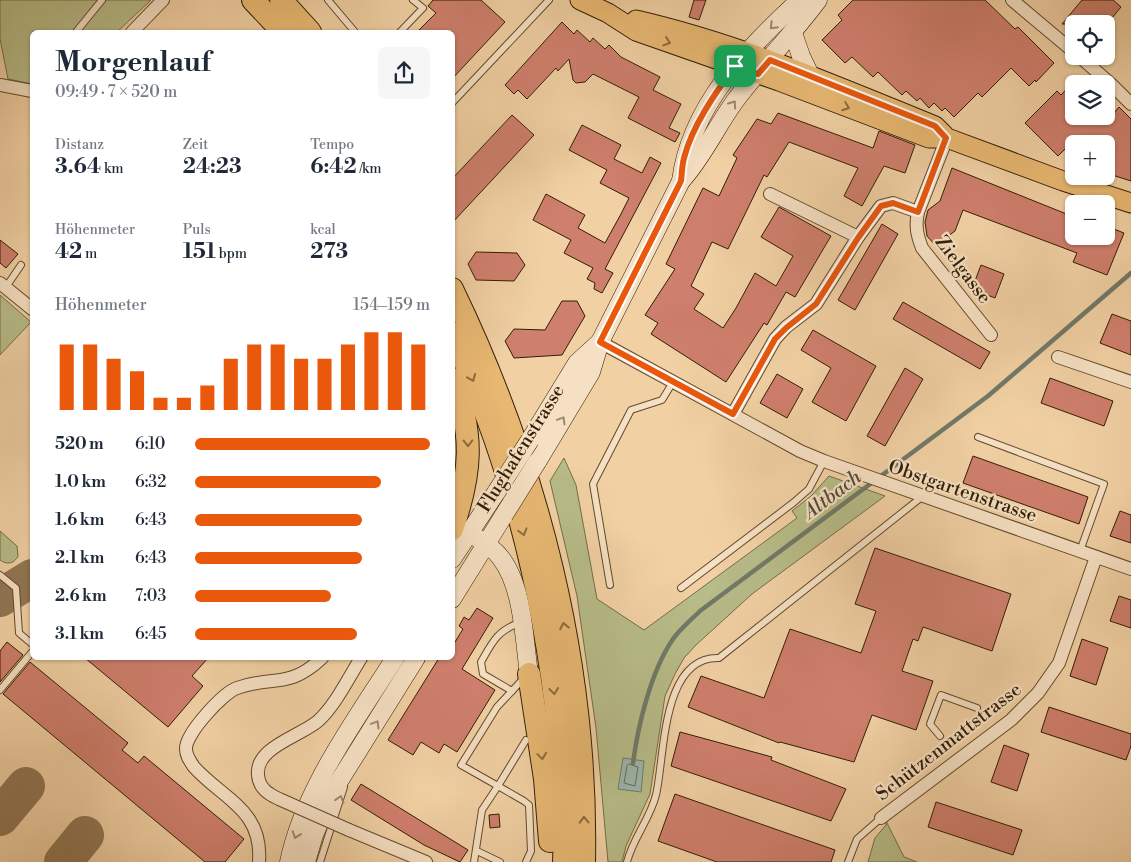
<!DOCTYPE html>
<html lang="de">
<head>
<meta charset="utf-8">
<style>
  body { margin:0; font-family:"Libre Bodoni",serif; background:#f6f6f7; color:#1f2937; height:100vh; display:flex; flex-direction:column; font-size:19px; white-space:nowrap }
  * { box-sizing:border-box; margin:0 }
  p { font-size:16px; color:#747a83 }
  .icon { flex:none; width:28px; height:28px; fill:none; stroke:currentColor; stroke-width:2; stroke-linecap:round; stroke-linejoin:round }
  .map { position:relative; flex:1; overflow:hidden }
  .details { position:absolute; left:30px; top:30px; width:425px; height:630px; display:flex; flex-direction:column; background:#fff; border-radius:8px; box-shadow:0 1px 4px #0004 }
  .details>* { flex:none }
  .tools { position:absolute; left:1065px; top:15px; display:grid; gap:10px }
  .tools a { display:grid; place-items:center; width:50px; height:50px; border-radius:8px; background:#fff; box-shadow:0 1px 4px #0004; font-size:25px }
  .pin { position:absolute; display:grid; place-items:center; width:42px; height:42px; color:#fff; margin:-21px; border-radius:10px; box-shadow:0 2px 8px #0006 }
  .round { display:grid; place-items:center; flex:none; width:52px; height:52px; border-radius:8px; background:#f6f6f7 }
  .summary { display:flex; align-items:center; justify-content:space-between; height:85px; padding:0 25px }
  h1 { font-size:28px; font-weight:800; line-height:38px }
  .metrics { display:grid; grid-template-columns:repeat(3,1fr); gap:8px; height:85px; padding:5px 25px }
  .metrics div { display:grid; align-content:center }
  .metrics b { font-size:21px; font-weight:800 }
  .metrics small { font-size:14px; font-weight:400 }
  .metrics p { font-size:14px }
  .chart { height:140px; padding:10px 25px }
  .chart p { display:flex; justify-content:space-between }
  .chart svg { width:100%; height:90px; margin-top:5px; stroke:#ea580c; stroke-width:6 }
  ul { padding:0 25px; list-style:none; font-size:16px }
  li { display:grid; grid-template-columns:80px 60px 1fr; align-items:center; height:38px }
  li i { height:12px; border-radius:6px; background:#ea580c }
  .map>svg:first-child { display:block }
  .green { fill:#b7bc88; stroke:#746d46 }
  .water { fill:#9bb6ab; stroke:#717969 }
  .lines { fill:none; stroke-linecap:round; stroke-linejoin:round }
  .shore { stroke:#666a58; stroke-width:1 }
  .stream { stroke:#717969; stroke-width:4.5 }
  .taxiway { stroke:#917754; stroke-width:38 }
  .building { fill:#cf7f6d; stroke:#311e05 }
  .lane-casing { stroke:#614a2c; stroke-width:8 }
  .street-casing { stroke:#614a2c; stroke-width:14 }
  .secondary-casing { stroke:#311e05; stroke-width:19 }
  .primary-casing { stroke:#311e05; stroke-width:21 }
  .highway-casing { stroke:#311e05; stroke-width:24 }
  .lane { stroke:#f6e0c3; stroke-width:6 }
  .street { stroke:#f6e0c3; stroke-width:12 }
  .secondary { stroke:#f6e0c3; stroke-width:18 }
  .primary { stroke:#e8b872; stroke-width:19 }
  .highway { stroke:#e8b872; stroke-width:22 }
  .street-bridge-casing { stroke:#614a2c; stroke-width:14; stroke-linecap:butt }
  .secondary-bridge-casing { stroke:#311e05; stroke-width:19; stroke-linecap:butt }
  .street-bridge { stroke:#f6e0c3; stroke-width:12 }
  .secondary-bridge { stroke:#f6e0c3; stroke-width:18 }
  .oneway { stroke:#9d896e }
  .oneway2 { stroke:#8c6b3c }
  .route-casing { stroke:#fff; stroke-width:10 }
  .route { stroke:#ea580c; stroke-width:6 }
  .labels { text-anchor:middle; stroke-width:4.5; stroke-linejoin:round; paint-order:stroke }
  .street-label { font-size:19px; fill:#311e05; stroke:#f6e0c3 }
  .water-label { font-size:20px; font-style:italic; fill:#514c37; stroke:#f6e0c3 }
</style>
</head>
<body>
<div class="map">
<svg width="1131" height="862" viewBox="0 0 1131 862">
  <rect width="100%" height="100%" fill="#f1d0a3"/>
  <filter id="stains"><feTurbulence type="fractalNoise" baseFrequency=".004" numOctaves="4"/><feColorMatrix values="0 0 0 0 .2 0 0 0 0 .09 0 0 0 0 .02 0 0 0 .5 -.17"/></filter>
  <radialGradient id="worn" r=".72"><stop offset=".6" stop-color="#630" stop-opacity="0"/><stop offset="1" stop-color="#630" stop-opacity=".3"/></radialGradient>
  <g class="green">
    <path d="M0,0H151L117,32H32V84L8,79L0,39Z"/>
    <path d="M0,295L31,322L0,355Z"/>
    <path d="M564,458L576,485L597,599L644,630L797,518L792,511L811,496L829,476L885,496L752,594L696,645L684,658L675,674L665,696L650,794L626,846L622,862H608L596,728L577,596L550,481Z"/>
    <path d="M0,531L17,546L18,556C14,564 7,565 0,560Z"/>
    <path d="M886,821L904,857L917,862H868L875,838L886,825Z"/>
  </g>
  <path class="water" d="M623,758L644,761L641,792L618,789Z"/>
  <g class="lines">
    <path class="shore" d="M629,764L638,767L635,786L624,783L627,766Z"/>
    <path class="stream" d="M633,763C638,725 651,671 673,639C680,629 691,620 700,611L988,396L1131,273"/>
    <g class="taxiway">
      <path d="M0,598L32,578"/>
      <path d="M0,817L26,786"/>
      <path d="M63,862L85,835"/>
    </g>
  </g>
  <g class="building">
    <path d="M433,0H481L505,22L452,79V32H417L436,13L428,6Z"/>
    <path d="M694,0H706L699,20L689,17Z"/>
    <path d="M853,0H985L1015,29L1018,27L1054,63L1036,82L1035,80L1029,86L1011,68L982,97L978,93L954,117L945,108L942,111L934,103L929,108L920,98L917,101L906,91L902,95L878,72L873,77L852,57L845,63L822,40L842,20L838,15Z"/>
    <path d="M1082,0H1113L1121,7L1107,24H1062Z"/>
    <path d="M562,22L574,34L577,30L590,42L593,38L605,49L609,45L621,57L660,77L653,90L681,104L669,128L680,133L675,142L628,118L639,97L593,74L585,82L576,83L573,80L569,59L558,71L556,68L527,99L518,90L514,94L505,85Z"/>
    <path d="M1074,81V116H1106V107L1113,114L1119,107L1131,119V181L1106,173V144L1071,143L1058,156L1025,123L1057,91L1061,95Z"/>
    <path d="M778,113L873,148L879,131L915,145L905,173L884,166L862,206L844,196L858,168L789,142L767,177L764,175L728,249L712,242L691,286L704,294L694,309L723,328L736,308L755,273L776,286L793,256L761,237L779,207L831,236L795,297L786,292L767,325L764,323L726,382L651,334L658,323L645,315L675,269L666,264L703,188L719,196L737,158L733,155L757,119L771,124Z"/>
    <path d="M512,115L534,135L452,223V179Z"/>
    <path d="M582,125L621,145L614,159L642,173L650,157L661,163L605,269L613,273L602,293L594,289L595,283L587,279L593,268L564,253L571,240L533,220L546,194L585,215L578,228L605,243L621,214L629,198L600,183L607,170L569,150Z"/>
    <path d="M952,168L1074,217V236H1106V226L1124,233L1107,275L1073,262L1077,253L963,210L955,231L947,237L954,246L944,255L927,236L925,222L928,210L940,201Z"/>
    <path d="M882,224L898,234L855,310L838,300Z"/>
    <path d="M0,240L18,254L6,268L0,263Z"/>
    <path d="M476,252L517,253L525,265L514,281L476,280L468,264Z"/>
    <path d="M981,265L1004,274L995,298L972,289Z"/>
    <path d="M562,301H577L585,316L562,355L514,358L505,341L514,329L545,330Z"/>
    <path d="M903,302L990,352L980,369L893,319Z"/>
    <path d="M1112,314L1131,321V355L1100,343Z"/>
    <path d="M813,330L876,366L846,421L812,402L831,368L801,350Z"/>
    <path d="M905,368L923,379L885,446L867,436Z"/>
    <path d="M777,374L803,389L787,418L760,403Z"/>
    <path d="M1050,378L1113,401L1104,426L1041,403Z"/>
    <path d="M973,456L1088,497L1079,524L963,483Z"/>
    <path d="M1120,511L1131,515V543L1110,536Z"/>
    <path d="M875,548L1011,594L992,651L923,627L918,641L913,639L902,671L933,681L916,730L872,715L854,762L780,742L779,743L688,707L701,676L764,698L790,629L861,653L876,611L855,604Z"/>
    <path d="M1119,596L1131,600V628L1110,621Z"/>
    <path d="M477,608L493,618L462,669L495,690L457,752L444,744L439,753L421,742L413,755L388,740L439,658H452V647L463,629L459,626L464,617L469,620Z"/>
    <path d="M1082,639L1108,648L1096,685L1070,676Z"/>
    <path d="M7,642L23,655L0,682V651Z"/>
    <path d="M85,658H208L192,676L203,686L168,727Z"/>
    <path d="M30,662L128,743L122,750L138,763L144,756L244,839L225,862H205L3,694Z"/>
    <path d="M1049,707L1131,734V746L1126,760L1041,732Z"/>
    <path d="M680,732L772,757L771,760L846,789L831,821L671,766Z"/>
    <path d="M1004,745L1029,754L1017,791L991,782Z"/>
    <path d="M361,784L468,850L460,862L424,845L351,800Z"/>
    <path d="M675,794L835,850L831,862H717L658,841Z"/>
    <path d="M936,802L1022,830L1013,855L928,827Z"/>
    <path d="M499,814L500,827L490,828L489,815Z"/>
  </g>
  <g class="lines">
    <g class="lane-casing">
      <g id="lane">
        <path d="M328,0L355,32"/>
        <path d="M76,32L102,0"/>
        <path d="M400,32L423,8L413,0"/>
        <path d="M452,103L549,0"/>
        <path d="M6,287L21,265"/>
        <path d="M978,437L1104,484L1080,551"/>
        <path d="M0,575L16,588L19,633L32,644"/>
        <path d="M610,585L593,484L631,410L662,400L673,382"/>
        <path d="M681,588L793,503L809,489L824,461"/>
        <path d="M521,622C497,631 493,641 481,662L483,674L512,691L524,678"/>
        <path d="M0,690L32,652"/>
        <path d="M940,736L930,724L941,695L977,708"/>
        <path d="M477,851L500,862"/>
        <path d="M320,862L344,787"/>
        <path d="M474,862L482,810L498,786L461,765L497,707L512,691"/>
        <path d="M526,862L531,851L529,805L524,801L498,786L526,740"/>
        <path d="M627,862C633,838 650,819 656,795C665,757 661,656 719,658L923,496"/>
        <path d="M848,862L857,839L881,818"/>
      </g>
    </g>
    <g class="street-casing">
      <g id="street">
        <path d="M1012,0L1074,52"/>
        <path d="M132,32L163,0"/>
        <path d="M1079,56L1112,85L1131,104"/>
        <path d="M0,85L32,91"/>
        <path d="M947,138L918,212C915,226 917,235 922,248L991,335"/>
        <path d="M770,194L858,237"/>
        <path d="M0,283L32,309"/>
        <path d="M600,342L800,451L824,461L1131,569"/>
        <path d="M1058,357L1131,382"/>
        <path d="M733,414L775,339L786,327L816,304L858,237L881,206L893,203L918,212"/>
        <path d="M279,799C268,794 259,788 258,775C255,747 301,736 318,721C335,706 349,677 361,658"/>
        <path d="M881,818L1011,720L1038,693L1059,663L1096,557"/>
        <path d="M349,830L426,862"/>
        <path d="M259,862C263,810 224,800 194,767C190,761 186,756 186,749C185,734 223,693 237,688C273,675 288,690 322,658"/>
      </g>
    </g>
    <g class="secondary-casing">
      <g id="secondary">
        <path d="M793,33L801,56L810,75"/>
        <path d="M681,181C690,107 747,48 800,0"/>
        <path d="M530,440L577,363L600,342"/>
        <path d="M537,462L591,372L600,342L681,181C703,157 716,127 735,101C761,66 792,35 818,0"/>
        <path d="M470,533C480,540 493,547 500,557C523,585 524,639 529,674"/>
        <path d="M452,559L497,491"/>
        <path d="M452,599L504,515"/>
        <path d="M289,862C304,789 356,720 395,658"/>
        <path d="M306,862L314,835L333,791L416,658"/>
      </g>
    </g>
    <g class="primary-casing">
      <g id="primary">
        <path d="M580,0L608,13L636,31L779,81L929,138H947L1063,181L1131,203"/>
        <path d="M636,20C740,44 837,86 935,126L944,135"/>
      </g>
    </g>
    <g class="highway-casing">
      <g id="highway">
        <path d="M253,0L283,32"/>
        <path d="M281,0L310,32"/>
        <path d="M452,289C538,467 588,664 584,862"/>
        <path d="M452,333C511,459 545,596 559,734C563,776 566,819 564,862"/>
        <path d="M452,379C475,433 471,475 452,529"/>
        <path d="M529,674L545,779L550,841"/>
      </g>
    </g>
    <use href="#lane" class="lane"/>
    <use href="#street" class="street"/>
    <use href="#secondary" class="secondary"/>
    <use href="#primary" class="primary"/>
    <use href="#highway" class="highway"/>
    <g class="street-bridge-casing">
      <path id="street-bridge" d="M279,799L349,830"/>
    </g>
    <g class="secondary-bridge-casing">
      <g id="secondary-bridge">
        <path d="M497,491L530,440"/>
        <path d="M504,515L537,462"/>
      </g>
    </g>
    <use href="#street-bridge" class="street-bridge"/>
    <use href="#secondary-bridge" class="secondary-bridge"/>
  </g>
  <defs><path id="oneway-chevron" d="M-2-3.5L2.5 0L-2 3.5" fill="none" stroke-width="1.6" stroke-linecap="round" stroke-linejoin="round" transform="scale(1.25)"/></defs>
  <g class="oneway">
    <use href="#oneway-chevron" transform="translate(773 26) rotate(135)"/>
    <use href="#oneway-chevron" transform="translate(733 104) rotate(-55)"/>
    <use href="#oneway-chevron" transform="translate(562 420) rotate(-59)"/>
    <use href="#oneway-chevron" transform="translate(376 724) rotate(-59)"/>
    <use href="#oneway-chevron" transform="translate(340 799) rotate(-73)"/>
    <use href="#oneway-chevron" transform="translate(296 835) rotate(109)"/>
  </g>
  <g class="oneway2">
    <use href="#oneway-chevron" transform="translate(667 42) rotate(19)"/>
    <use href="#oneway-chevron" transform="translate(846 107) rotate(20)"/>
    <use href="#oneway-chevron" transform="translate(472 378) rotate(67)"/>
    <use href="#oneway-chevron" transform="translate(468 443) rotate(89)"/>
    <use href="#oneway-chevron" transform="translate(523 532) rotate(74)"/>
    <use href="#oneway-chevron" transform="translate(564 626) rotate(-101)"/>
    <use href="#oneway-chevron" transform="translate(554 691) rotate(83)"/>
    <use href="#oneway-chevron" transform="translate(542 756) rotate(82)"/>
    <use href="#oneway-chevron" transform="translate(584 820) rotate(-91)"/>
  </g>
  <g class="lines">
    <g class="route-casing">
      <path id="route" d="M770,60L935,126L946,138L918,212L893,203L881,206L858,238L816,304L786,328L775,339L733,414L600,342L681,181C682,173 682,165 684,158C692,126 716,92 735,66L758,74Z"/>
    </g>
    <use href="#route" class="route"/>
  </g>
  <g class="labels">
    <g class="street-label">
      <text transform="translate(964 269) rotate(53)" y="7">Zielgasse</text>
      <text transform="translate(520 448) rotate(-58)" y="7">Flughafenstrasse</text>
      <text transform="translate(963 490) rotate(19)" y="7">Obstgartenstrasse</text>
      <text transform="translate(948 741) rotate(-38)" y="7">Schützenmattstrasse</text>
    </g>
    <g class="water-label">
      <text transform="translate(832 494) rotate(-37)" y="7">Altbach</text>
    </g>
  </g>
  <rect width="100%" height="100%" filter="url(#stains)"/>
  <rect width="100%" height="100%" fill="url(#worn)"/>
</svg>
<div class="tools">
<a><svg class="icon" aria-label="locate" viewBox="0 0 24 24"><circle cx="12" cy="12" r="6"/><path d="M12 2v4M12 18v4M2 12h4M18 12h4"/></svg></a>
<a><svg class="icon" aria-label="layers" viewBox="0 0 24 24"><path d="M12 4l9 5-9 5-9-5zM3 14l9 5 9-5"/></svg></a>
<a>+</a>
<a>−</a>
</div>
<div class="pin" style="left:735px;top:66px;background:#1e9e55"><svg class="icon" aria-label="arrive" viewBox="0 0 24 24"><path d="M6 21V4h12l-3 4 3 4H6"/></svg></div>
<section class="details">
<div class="summary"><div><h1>Morgenlauf</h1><p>09:49 · 7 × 520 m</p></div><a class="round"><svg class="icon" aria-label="share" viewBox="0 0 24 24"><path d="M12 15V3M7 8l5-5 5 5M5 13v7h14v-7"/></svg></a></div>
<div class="metrics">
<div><p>Distanz</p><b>3.64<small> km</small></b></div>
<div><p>Zeit</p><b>24:23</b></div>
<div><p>Tempo</p><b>6:42<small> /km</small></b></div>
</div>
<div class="metrics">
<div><p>Höhenmeter</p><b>42<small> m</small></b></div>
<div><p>Puls</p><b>151<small> bpm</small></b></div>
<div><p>kcal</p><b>273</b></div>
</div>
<div class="chart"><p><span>Höhenmeter</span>154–159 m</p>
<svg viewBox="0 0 160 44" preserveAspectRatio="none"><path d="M5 44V12M15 44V12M25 44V19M35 44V25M45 44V38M55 44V38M65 44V32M75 44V19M85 44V12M95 44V12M105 44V19M115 44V19M125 44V12M135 44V6M145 44V6M155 44V12"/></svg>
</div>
<ul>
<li><b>520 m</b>6:10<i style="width:100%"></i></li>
<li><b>1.0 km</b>6:32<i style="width:79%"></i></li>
<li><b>1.6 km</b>6:43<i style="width:71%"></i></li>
<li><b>2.1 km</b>6:43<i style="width:71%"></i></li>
<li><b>2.6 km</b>7:03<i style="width:58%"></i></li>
<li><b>3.1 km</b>6:45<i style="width:69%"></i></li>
</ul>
</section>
</div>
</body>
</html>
